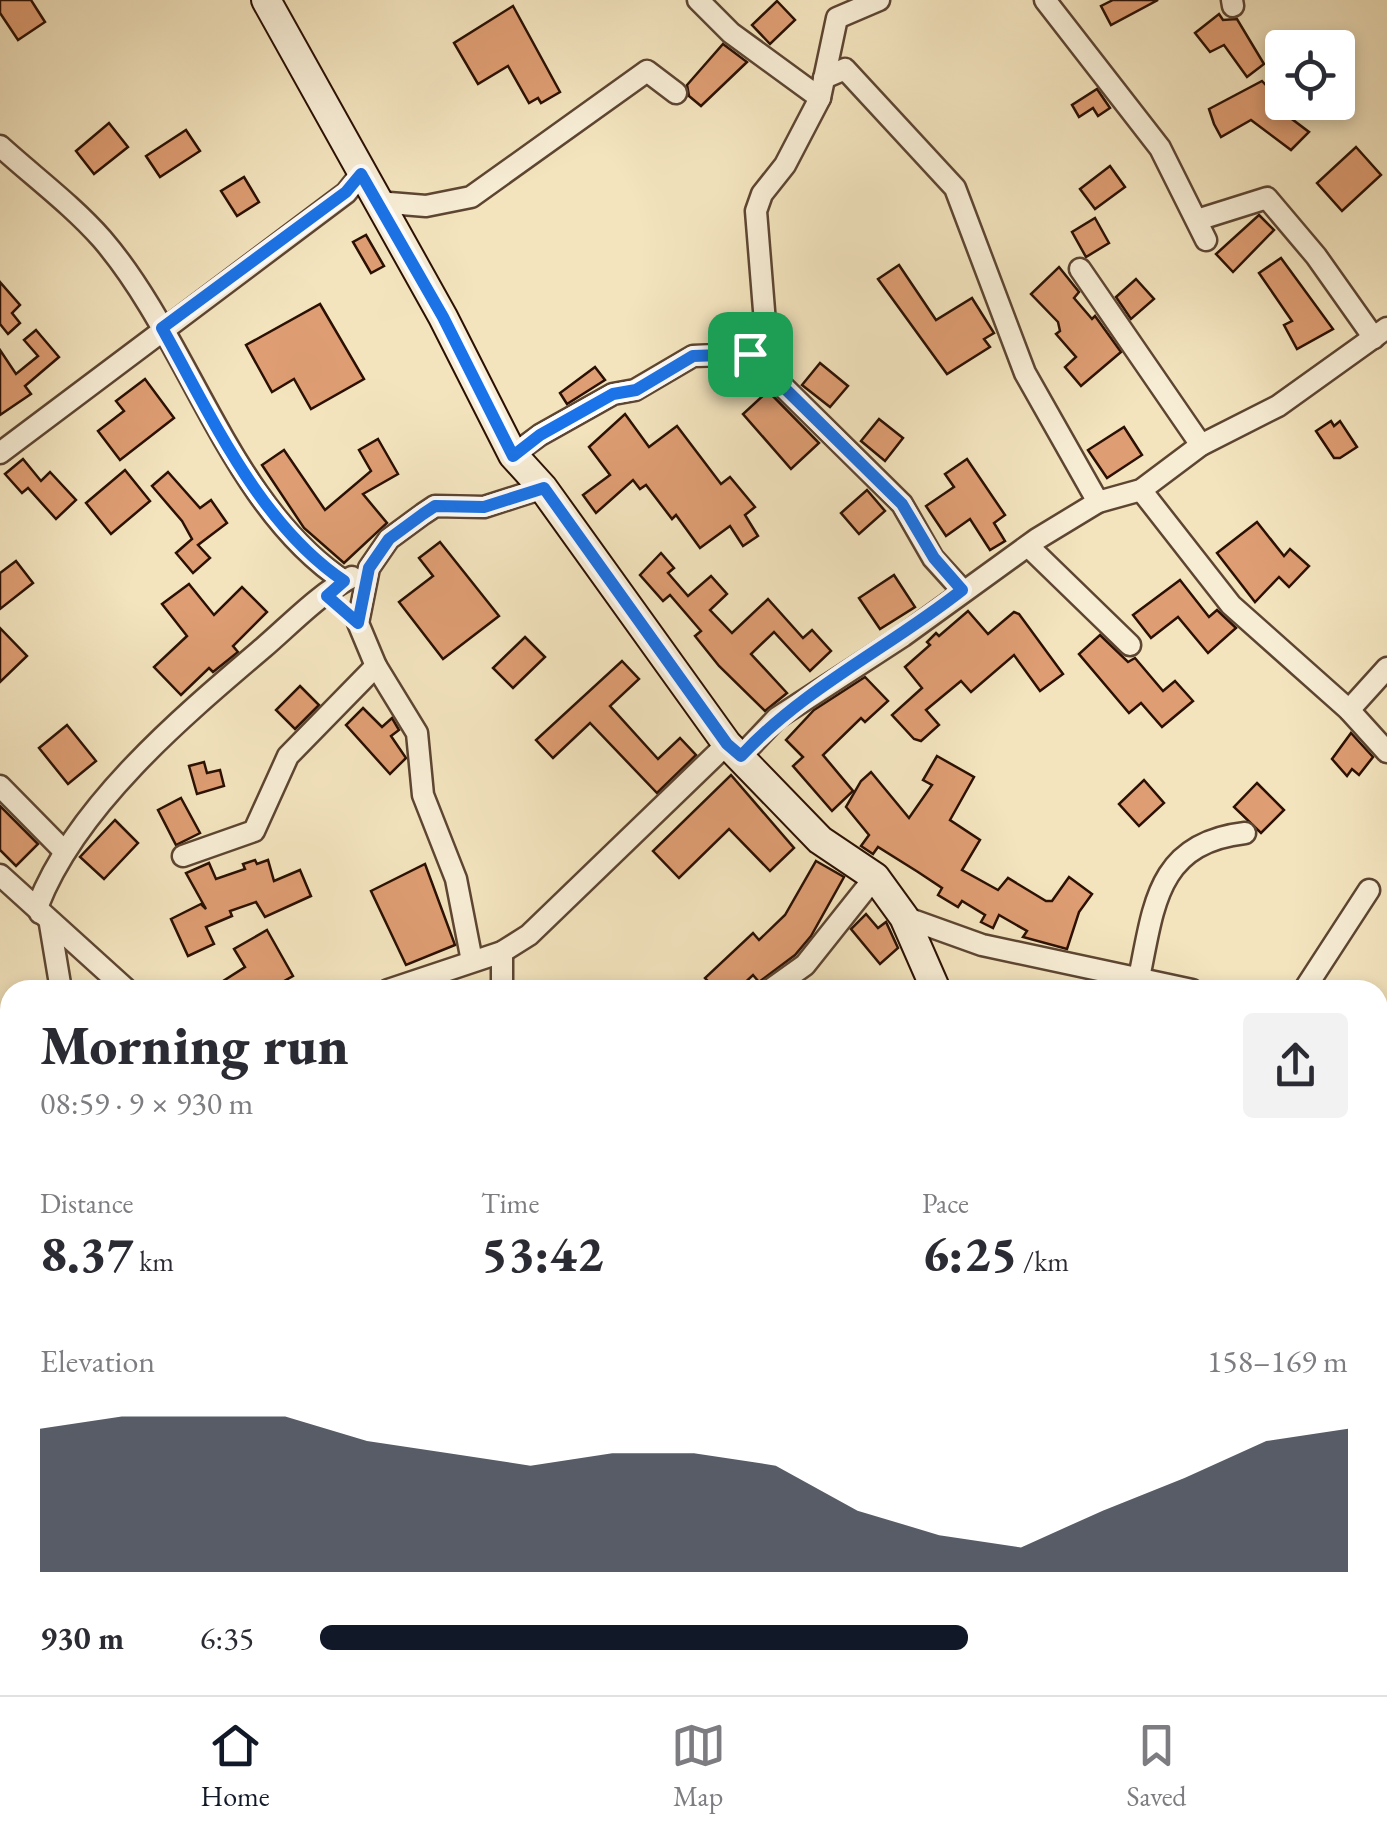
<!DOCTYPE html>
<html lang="en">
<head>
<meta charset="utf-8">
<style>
  body { margin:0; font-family:"EB Garamond",serif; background:#f2f2f3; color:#2b2b33; height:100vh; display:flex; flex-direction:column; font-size:38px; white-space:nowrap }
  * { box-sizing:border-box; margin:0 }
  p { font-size:32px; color:#7c7c81 }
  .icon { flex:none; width:55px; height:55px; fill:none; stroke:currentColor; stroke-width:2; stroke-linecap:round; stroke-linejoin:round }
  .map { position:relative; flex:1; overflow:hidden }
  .sheet { position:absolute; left:0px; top:980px; width:1388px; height:715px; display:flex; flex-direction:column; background:#fff; border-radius:30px 30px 0 0; box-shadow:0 5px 15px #0003 }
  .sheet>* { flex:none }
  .tools { position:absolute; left:1265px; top:30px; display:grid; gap:20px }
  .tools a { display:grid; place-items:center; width:90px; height:90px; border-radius:10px; background:#fff; box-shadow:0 5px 15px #0003; font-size:50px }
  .pin { position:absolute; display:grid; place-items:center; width:85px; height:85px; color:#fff; margin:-42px; border-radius:20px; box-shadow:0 5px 15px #0006 }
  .round { display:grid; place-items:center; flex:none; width:105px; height:105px; border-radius:10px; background:#f2f2f3 }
  .head { display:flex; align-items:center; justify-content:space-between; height:170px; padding:0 40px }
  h1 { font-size:55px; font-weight:800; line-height:75px }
  .stats { display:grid; grid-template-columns:repeat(3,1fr); gap:15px; height:170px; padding:10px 40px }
  .stats div { display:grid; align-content:center }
  .stats b { font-size:50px; font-weight:800 }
  .stats small { font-size:28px; font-weight:400 }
  .stats p { font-size:28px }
  .chart { height:280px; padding:20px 40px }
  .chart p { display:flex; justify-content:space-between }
  .chart svg { width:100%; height:180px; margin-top:10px; fill:#111827; opacity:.7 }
  ul { padding:0 40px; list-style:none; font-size:32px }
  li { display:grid; grid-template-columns:160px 120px 1fr; align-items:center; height:75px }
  li i { height:25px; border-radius:12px; background:#111827 }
  .tab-bar { display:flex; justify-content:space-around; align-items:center; height:140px; border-top:2px solid #e1e1e2; background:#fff; font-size:28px; color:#7c7c81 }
  .tab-bar a { display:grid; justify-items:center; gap:5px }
  .tab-bar .current { color:#111827 }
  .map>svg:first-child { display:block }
  .building { fill:#de9d72; stroke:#2b1003; stroke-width:2.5 }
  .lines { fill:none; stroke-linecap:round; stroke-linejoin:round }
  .street-casing { stroke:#5d4532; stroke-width:25 }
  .secondary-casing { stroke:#2b1003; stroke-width:32 }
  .street { stroke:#f7edd5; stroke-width:20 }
  .secondary { stroke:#f7edd5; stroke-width:28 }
  .route-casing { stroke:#fff; stroke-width:20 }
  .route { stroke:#1a73e8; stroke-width:12 }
</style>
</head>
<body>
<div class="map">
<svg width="1387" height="1695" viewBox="0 0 1387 1695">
  <rect width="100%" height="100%" fill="#f3e4be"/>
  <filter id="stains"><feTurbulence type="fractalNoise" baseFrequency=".002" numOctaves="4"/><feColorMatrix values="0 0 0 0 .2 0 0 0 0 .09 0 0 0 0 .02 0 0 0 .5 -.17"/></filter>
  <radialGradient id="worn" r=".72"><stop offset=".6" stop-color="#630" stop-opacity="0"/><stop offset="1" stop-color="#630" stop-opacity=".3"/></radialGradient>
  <g class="building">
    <path d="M0,0H31L45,22L18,40L0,13Z"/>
    <path d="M1113,0H1158L1111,25L1101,6Z"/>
    <path d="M777,1L795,20L770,44L752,25Z"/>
    <path d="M513,6L560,92L541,103L538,98L529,103L508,66L478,84L454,43Z"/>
    <path d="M1219,14L1223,20L1237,19L1264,64L1247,77L1224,45L1210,52L1195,33Z"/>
    <path d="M723,44L747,62L701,106L689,96L687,85Z"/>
    <path d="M1262,81L1278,98L1272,104L1309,132L1291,150L1251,120L1221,137L1214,124L1209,109Z"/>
    <path d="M1097,89L1110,108L1098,116L1093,108L1079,117L1072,105Z"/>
    <path d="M109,123L128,147L94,174L76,151Z"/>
    <path d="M186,130L200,151L160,177L146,156Z"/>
    <path d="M1356,147L1381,175L1342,211L1317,183Z"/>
    <path d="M1110,166L1125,187L1095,209L1080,189Z"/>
    <path d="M244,177L259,202L237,216L221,191Z"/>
    <path d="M1259,215L1274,230L1233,272L1216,254Z"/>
    <path d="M1095,218L1109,243L1086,257L1072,232Z"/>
    <path d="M366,235L384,266L371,273L353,242Z"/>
    <path d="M1281,258L1333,329L1297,349L1284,325L1292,321L1259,273Z"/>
    <path d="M899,265L936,320L972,298L994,333L984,339L990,347L947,374L878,279Z"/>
    <path d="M1059,267L1079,292L1074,298L1092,319L1095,316L1121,352L1081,386L1065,367L1076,357L1056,334L1060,331L1058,322L1031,294Z"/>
    <path d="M1136,279L1154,299L1131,319L1116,297Z"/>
    <path d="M0,282L20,305L12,313L20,323L8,334L0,324Z"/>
    <path d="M320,304L364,379L311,409L294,379L272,392L246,345Z"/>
    <path d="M36,330L59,357L25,386L31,394L0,415V350L16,374L38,356L24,340Z"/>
    <path d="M820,363L848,386L830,407L802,385Z"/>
    <path d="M595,367L605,380L567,404L560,393Z"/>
    <path d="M145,379L174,418L120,460L98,431L124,411L116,401Z"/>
    <path d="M768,391L819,443L791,469L743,414Z"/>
    <path d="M625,414L649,447L677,426L721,484L730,477L755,507L745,515L758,536L743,546L730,526L700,548L676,515L672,519L646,485L640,489L633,480L596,513L583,495L610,475L589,447Z"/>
    <path d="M879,419L903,438L885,461L861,441Z"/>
    <path d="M1331,421L1334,426L1340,421L1357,447L1340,458H1334L1316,431Z"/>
    <path d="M1124,427L1142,455L1107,478L1088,450Z"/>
    <path d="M378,439L398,474L363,494L387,523L344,563L304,528L262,465L284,450L325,510L371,471L359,450Z"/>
    <path d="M23,459L41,481L50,472L76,500L56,519L28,488L22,493L5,474Z"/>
    <path d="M967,459L1005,515L994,523L1005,541L990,550L970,519L946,536L926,506L954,487L945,474Z"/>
    <path d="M125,470L150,501L111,534L86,503Z"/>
    <path d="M168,472L200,508L211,500L227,523L198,545L210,558L193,573L176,553L192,539L182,521L152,486Z"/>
    <path d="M867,490L885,511L859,534L841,513Z"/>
    <path d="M1257,522L1284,556L1290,549L1309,566L1289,587L1279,577L1255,602L1217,553Z"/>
    <path d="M440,542L499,616L443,659L399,602L433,576L419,558Z"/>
    <path d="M661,553L674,568L668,573L688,596L711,576L727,594L710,610L732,633L768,599L803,638L812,630L831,651L810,671L774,632L751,654L787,693L765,711L719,666L695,636L701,631L670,595L663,601L640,575Z"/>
    <path d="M16,561L33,583L0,609V573Z"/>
    <path d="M894,575L915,607L880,629L859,598Z"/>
    <path d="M1180,580L1209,617L1217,610L1236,628L1208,653L1178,617L1151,638L1133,615Z"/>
    <path d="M189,584L214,615L242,587L267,612L233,646L238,652L213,672L209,668L181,695L154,667L187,636L162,604Z"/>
    <path d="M968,611L988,634L1014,612L1019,614L1063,674L1040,691L1014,655L971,692L961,681L926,710L939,725L921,741L914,739L892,715L922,688L905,667L930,645L927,642L936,633L939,636Z"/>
    <path d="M0,628L27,656L0,682Z"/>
    <path d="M1100,635L1128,662L1135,658L1163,691L1175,681L1193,701L1162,727L1141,703L1129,713L1079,654Z"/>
    <path d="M525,637L545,657L513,688L493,668Z"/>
    <path d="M622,661L639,679L610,706L658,759L680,738L696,755L657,793L590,723L553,758L536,740Z"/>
    <path d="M865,677L888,701L865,722L861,718L823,755L853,791L832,811L793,766L803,757L786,740L814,710Z"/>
    <path d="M300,686L319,705L295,729L276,710Z"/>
    <path d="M363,708L382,727L392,718L399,730L391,736L406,758L390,774L346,725Z"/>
    <path d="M67,725L96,761L68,784L39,748Z"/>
    <path d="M1351,733L1373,757L1359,775L1352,769L1347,776L1332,759Z"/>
    <path d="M937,756L974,777L950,820L980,840L962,870L998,890L1008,878L1046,901H1052L1069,877L1092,894L1079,912L1067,949L1023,937L1027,931L999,915L993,928L981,922L985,915L962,901L958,907L938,895L942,888L918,872L878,847L873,854L861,846L869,835L846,807L861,781L871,772L909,818L932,785L923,780Z"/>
    <path d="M204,762L207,773L220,770L224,786L197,794L189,766Z"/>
    <path d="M731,775L794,848L770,871L729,829L679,878L653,851Z"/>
    <path d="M1144,780L1164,803L1139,826L1119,804Z"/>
    <path d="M1257,783L1284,810L1261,833L1234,807Z"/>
    <path d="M181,798L200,833L176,845L158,810Z"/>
    <path d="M0,806L38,844L16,866L0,850Z"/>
    <path d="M115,820L138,843L104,879L80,857Z"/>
    <path d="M255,860L257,864L268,860L274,881L300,870L311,896L265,917L256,902L230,911L232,916L206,927L214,944L188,956L171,919L201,904L206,909L186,873L209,863L216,879L245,869L243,864Z"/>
    <path d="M816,861L844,877L811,936L795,955L759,982L753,975L737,990H716L705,978L753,933L759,940L785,915Z"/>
    <path d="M425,864L455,945L406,965L371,891Z"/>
    <path d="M866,914L878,928L886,922L898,948L880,964L851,929Z"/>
    <path d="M267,930L293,976L268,990H209L245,967L234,949Z"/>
  </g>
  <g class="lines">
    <g class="street-casing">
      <g id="street">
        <path d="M698,0L731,33L820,98"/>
        <path d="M1045,0L1160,148L1206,240"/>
        <path d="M1232,0L1233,6"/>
        <path d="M824,78L845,69L955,188L1025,373L1098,502"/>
        <path d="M0,146C33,176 72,205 102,239C189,340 230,506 344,581"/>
        <path d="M377,202L426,206L471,197L647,71L676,93"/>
        <path d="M1197,220L1267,198L1316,256L1374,338"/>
        <path d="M1080,269L1201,445"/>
        <path d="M750,354L902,504L933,558L962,590"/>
        <path d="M0,453L346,193L361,174"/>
        <path d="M513,455L540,435L613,394L635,390L693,356L750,354L766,335L756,211L762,194L785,165L820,98L837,18L879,0"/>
        <path d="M1141,490L1231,605L1349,710L1387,752"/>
        <path d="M1028,546L1130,645"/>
        <path d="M1349,710L1387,668"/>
        <path d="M741,756L777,718L903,636L1037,539L1098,502L1141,490L1201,445L1278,406L1387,328"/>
        <path d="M0,786L65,852"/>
        <path d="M183,856L254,831L288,756L376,666"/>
        <path d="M0,875L127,990"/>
        <path d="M40,913L38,905C77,805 183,716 263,648C291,624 320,593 352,577"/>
        <path d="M904,917L982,945L1192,990"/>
        <path d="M50,924L61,990"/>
        <path d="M472,961L456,879L423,795L417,733L376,666L358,623L369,568L389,539L423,514L435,506L484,507L543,488"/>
        <path d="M1139,978C1154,905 1157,843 1245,833"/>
        <path d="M388,990L502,952L529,935L727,744"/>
        <path d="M502,990V952"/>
        <path d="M770,990L805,965L875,877"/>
        <path d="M1304,990L1369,890"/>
        <path d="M1378,1034L1387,1036"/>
        <path d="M1378,1071L1387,1055"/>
        <path d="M0,1096L10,1086"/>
        <path d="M1381,1270L1387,1258"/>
        <path d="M0,1513L10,1520"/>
        <path d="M0,1551L10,1549"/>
        <path d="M1378,1615L1387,1608"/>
        <path d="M902,1685L912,1695"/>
        <path d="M273,1695L277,1685"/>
        <path d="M423,1695L431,1685"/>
        <path d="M1042,1695L1048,1685"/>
        <path d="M1277,1695L1287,1685"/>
      </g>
    </g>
    <g class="secondary-casing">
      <g id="secondary">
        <path d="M266,0L443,317L513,455L543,488L727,744L820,840L875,877L904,917L936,990"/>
        <path d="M1252,1685L1255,1695"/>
      </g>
    </g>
    <use href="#street" class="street"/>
    <use href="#secondary" class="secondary"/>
  </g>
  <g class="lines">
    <g class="route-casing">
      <path id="route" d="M361,174L443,317L513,456L540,435L613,394L636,390L693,356L750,354L902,504L934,558L962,590C890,647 804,688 741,756L727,744L544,488L484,507L435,506L423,514L389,539L369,568L358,623L327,596L344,581C259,524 211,415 162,328L346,192Z"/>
    </g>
    <use href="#route" class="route"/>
  </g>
  <rect width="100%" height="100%" filter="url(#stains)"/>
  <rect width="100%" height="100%" fill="url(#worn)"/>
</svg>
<div class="tools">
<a><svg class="icon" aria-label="locate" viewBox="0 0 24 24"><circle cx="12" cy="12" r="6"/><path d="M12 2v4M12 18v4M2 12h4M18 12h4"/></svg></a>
</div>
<div class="pin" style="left:750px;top:354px;background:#1e9e55"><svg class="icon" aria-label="arrive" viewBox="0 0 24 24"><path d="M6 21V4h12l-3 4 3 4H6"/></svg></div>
<section class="sheet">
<div class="head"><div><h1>Morning run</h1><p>08:59 · 9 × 930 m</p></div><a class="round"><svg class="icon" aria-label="share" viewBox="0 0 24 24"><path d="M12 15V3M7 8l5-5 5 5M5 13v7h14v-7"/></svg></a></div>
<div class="stats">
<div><p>Distance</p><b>8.37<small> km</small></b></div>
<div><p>Time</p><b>53:42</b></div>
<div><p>Pace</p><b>6:25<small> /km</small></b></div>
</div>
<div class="chart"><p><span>Elevation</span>158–169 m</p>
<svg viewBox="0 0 160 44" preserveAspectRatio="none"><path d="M0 44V9L10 6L20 6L30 6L40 12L50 15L60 18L70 15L80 15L90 18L100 29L110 35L120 38L130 29L140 21L150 12L160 9V44z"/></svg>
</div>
<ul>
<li><b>930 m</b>6:35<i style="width:63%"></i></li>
</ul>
</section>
</div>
<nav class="tab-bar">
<a class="current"><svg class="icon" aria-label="home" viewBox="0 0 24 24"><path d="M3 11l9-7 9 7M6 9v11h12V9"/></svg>Home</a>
<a><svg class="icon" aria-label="map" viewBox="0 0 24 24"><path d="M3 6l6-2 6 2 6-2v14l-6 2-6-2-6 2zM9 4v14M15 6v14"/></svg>Map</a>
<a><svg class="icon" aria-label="saved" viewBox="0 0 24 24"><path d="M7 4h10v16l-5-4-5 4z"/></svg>Saved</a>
</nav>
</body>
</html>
